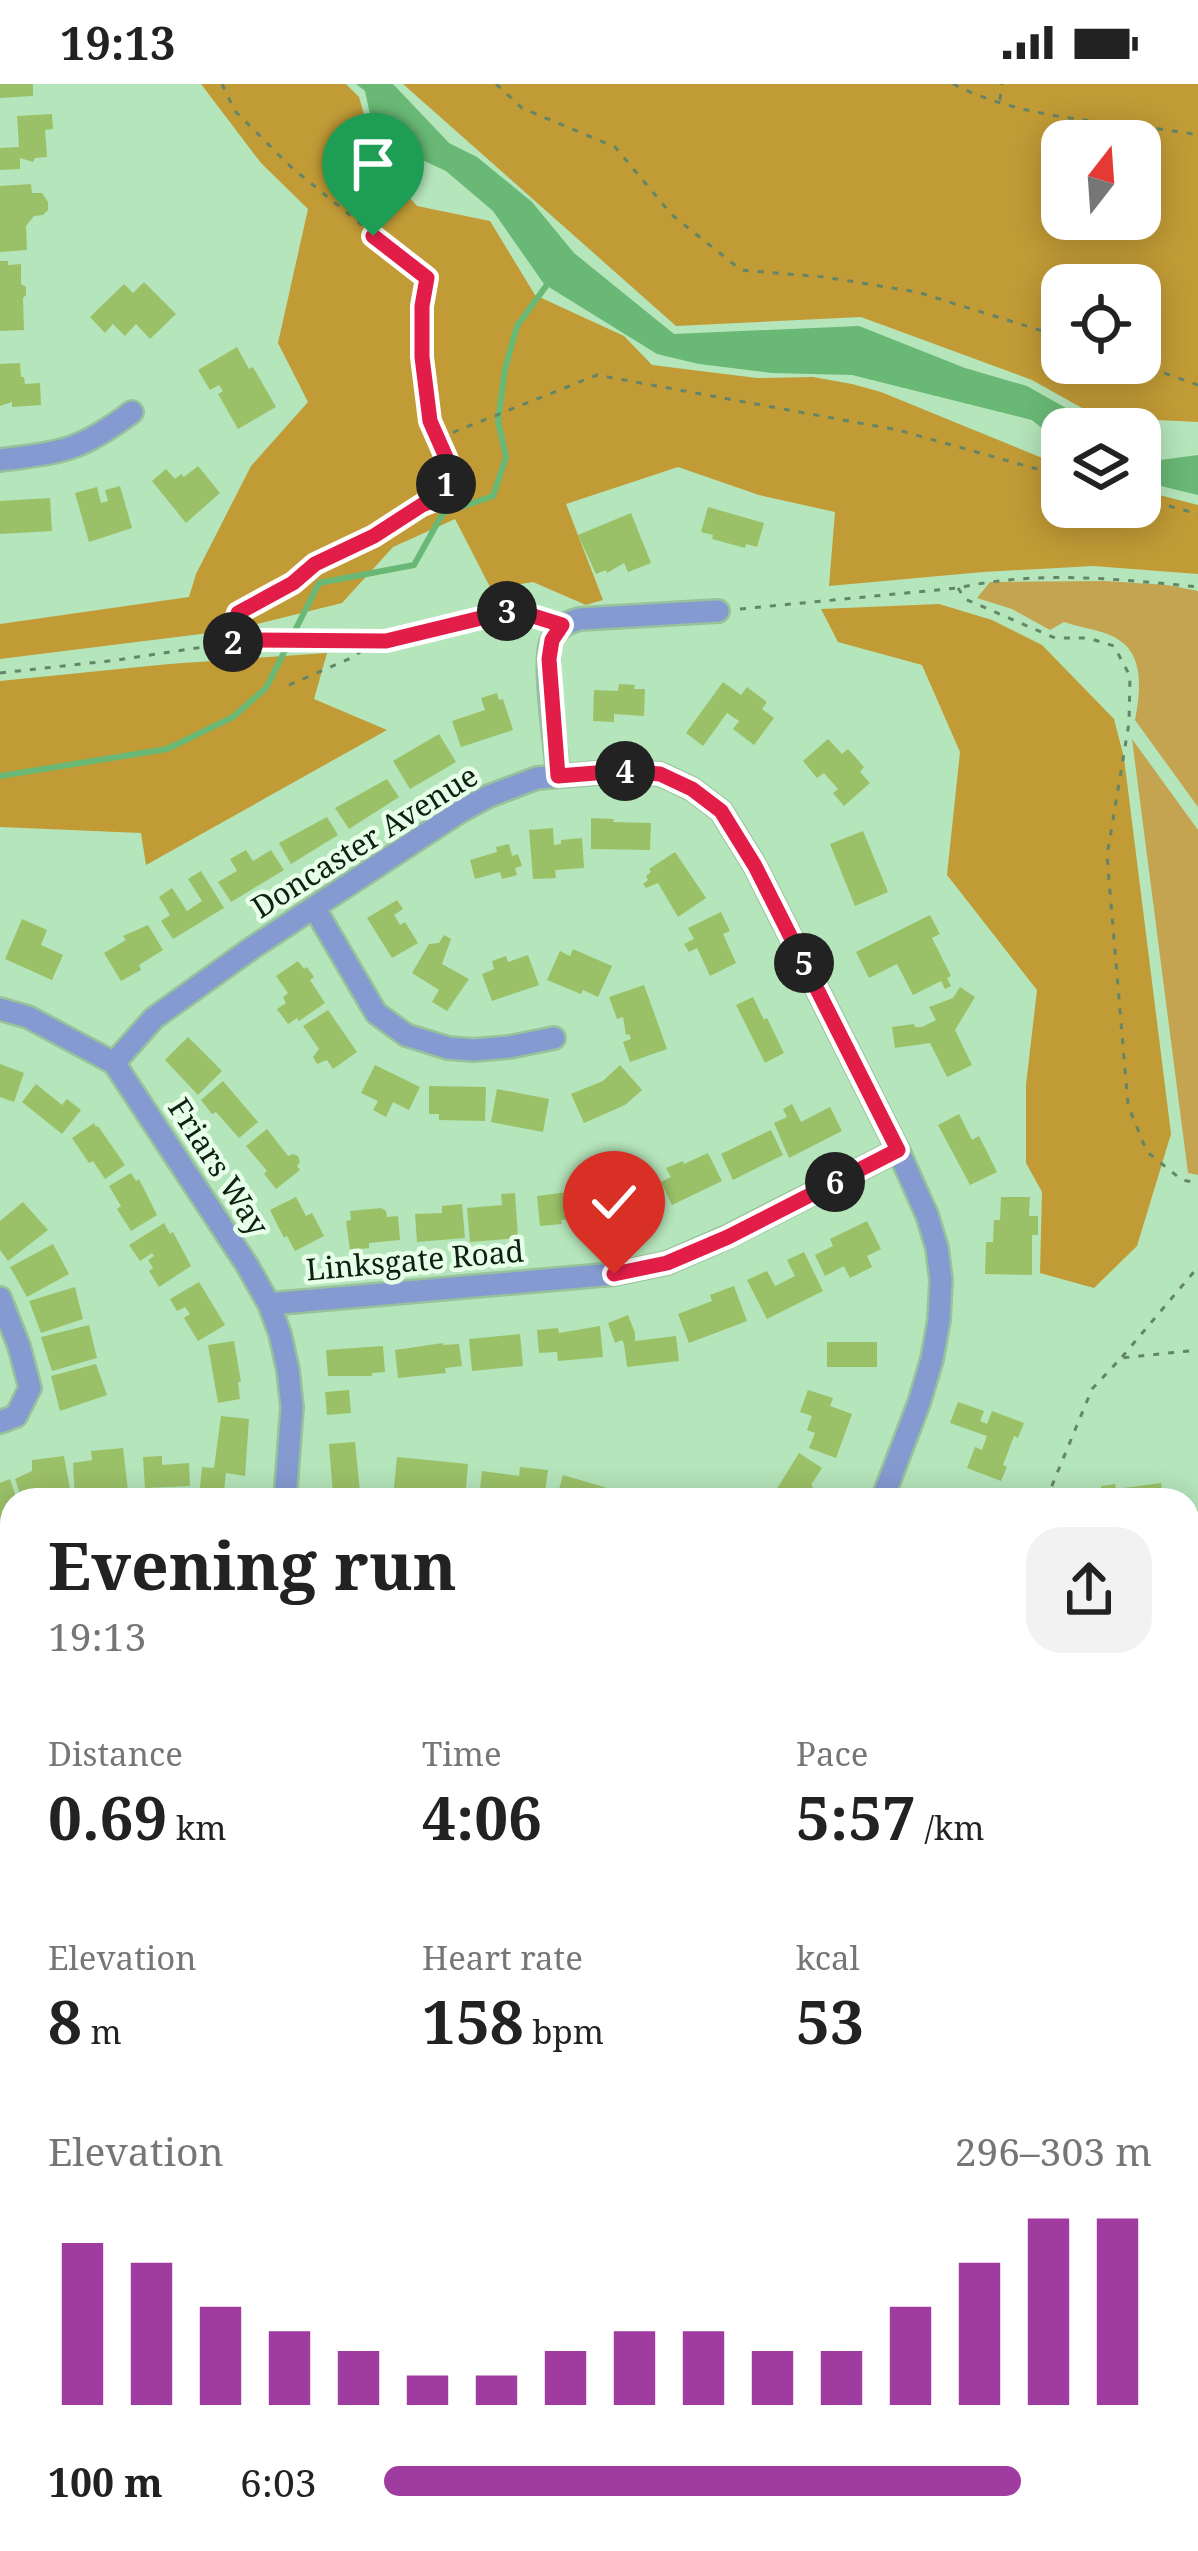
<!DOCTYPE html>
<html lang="en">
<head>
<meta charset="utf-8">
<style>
  body { margin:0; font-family:"Noto Serif",serif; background:#f2f2f2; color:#222; height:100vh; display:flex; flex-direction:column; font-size:45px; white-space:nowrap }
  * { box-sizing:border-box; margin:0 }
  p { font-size:39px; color:#767676 }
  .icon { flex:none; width:66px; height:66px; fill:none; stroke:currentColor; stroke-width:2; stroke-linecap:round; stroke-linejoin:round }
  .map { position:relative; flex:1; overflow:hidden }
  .details { position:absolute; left:0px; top:1404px; width:1200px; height:1065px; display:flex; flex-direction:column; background:#fff; border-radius:36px 36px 0 0; box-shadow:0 6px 30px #0003 }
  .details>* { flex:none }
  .needle { width:78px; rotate:17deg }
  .tools { position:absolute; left:1041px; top:36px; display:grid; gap:24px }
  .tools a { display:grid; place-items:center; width:120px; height:120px; border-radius:24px; background:#fff; box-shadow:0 6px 30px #0003; font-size:60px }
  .pin { position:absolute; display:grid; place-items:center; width:102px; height:102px; color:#fff; margin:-123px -51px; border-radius:50% 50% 50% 0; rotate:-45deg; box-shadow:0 0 12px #0007 }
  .pin .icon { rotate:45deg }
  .km { position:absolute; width:60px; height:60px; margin:-30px; border-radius:50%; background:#222; color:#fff; font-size:33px; line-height:60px; text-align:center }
  .round { display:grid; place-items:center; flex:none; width:126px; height:126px; border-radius:36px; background:#f2f2f2 }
  .overview { display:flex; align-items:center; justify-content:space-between; height:204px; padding:0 48px }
  h1 { font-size:66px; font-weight:700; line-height:90px }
  .stats { display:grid; grid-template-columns:repeat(3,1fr); gap:18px; height:204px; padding:12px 48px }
  .stats div { display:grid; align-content:center }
  .stats b { font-size:60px; font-weight:700 }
  .stats small { font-size:33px; font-weight:400 }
  .stats p { font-size:33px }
  .chart { height:336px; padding:24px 48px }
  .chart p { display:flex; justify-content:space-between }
  .chart svg { width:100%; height:216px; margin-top:12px; stroke:#a03ba0; stroke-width:6 }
  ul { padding:0 48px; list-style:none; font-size:39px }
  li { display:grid; grid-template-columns:192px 144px 1fr; align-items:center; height:90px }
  li i { height:30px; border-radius:15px; background:#a03ba0 }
  .status { display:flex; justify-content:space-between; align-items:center; height:84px; padding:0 60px; background:#fff; direction:ltr }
  .status svg { height:33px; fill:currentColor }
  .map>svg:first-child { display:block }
  .green { fill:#c4a351 }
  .forest { fill:#c19b36; fill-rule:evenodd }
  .water { fill:#69b875 }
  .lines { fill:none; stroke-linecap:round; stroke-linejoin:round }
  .stream { stroke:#69b875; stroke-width:6 }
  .building { fill:#9bc168 }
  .minor-casing { stroke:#97c29c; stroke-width:26 }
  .tertiary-casing { stroke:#97c29c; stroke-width:32 }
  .path { stroke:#638568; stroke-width:3; stroke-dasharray:6 9; stroke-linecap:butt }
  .minor { stroke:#859ad0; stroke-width:21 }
  .tertiary { stroke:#859ad0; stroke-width:27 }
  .route-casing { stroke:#fff; stroke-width:24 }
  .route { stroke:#e11d48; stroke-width:15 }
  .labels { text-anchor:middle; stroke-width:9; stroke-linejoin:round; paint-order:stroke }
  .street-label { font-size:30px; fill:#0e2011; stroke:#e7ffe9 }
</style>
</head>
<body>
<div class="status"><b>19:13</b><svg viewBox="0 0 49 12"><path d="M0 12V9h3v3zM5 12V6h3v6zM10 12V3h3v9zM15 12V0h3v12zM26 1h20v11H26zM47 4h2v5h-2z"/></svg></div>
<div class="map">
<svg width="1198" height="2467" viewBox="0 0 1198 2467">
  <rect width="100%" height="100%" fill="#b5e5ba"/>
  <g class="green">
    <path d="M1105,497L1167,501L1198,507V723L1135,636C1140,611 1145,572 1119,556C1105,546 1081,544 1064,538L1050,546L1012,525L977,514L990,498Z"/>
    <path d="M1132,655L1198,746V1091L1188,1089Z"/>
    <path d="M1198,2432V2467H1077V2462L1073,2457H1188V2433Z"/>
  </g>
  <g class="forest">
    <path d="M201,0H346L359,13L378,79L417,122L490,137L535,211L624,252L652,281L757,294L813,293L852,300L881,308L1062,382V423H1140V406L1198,421V490L1093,482L983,488L829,502L835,428L759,411L678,383L566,420L603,516L586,521L533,498L491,505L455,435L393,463L342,519L233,546L0,575V540L189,513L196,490L251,382L308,318L278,259L308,125L261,79Z"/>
    <path d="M403,0H1198V338L1098,333L1032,296L861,233L676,242ZM1140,57V135H1062V57ZM1140,201V279H1062V201Z"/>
    <path d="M939,520L992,536L1042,561L1114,635L1124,674L1171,1050L1137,1162L1094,1204L1040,1189L1042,1108L1026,1079V1001L1037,906L947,791L960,668L922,581L838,558L821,525Z"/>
    <path d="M327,569L314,615L387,646L146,781L141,749L0,743V597L169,580Z"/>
    <path d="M973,2457H1067L1074,2464L1073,2467H973Z"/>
  </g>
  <g class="water">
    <path d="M356,0H393L449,59L477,73L532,118L574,169L674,250L859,242L965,284L1027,302L1103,345H1062V361L1032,336L852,291L772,289L699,280L657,270L544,200L493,127L446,87L375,54L365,7Z"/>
    <path d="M1140,369L1153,377L1198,371V411L1140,397Z"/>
  </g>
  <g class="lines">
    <path class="stream" d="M0,692L167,665L233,633L266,604L319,499L414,481L443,429L493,412L506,373L498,337L505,285L517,242L549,198"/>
  </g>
  <g class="building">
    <path d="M0,0H33V12L0,14Z"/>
    <path d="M52,30L53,45L45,46L47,73L35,74L33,78L20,74V85L0,86V64L19,63L17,32Z"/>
    <path d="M31,100L32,109H42L48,118V126L43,131L34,132L26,142L27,166L0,168V102Z"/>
    <path d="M0,177H8V181L21,180V200L26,203V211L23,214L24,246L0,247Z"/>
    <path d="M144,198L176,230L150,255L136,240L125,252L113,240L105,249L90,233L124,200L133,209Z"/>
    <path d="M237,263L249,285L253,283L276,323L238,345L218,310L223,307L219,301L210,306L198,286Z"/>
    <path d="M20,279L21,293H24L25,300L40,299L41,321L12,323V318L0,322V280Z"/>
    <path d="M198,382L220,409L186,439L152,397L166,385L175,395L181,390L184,393Z"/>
    <path d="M120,402L132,444L89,458L75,409L97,403L101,419L108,417L105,406Z"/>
    <path d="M50,414L52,447L0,450V417Z"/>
    <path d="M708,423L764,439L757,463L746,460L745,464L712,455L713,451L701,448Z"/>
    <path d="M631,429L651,479L628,488L624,479L607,489L606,486L596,490L578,451Z"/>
    <path d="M723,598L741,611L747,603L767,618L762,625L774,634L754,661L733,645L739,637L727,629L703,662L686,649Z"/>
    <path d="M619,600L635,601L634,605H645L644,632L614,630V638L593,637L594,606L618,607Z"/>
    <path d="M497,609L499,616L503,615L513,646L461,663L452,637L485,626L481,614Z"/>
    <path d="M439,650L456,678L410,705L393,677Z"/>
    <path d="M828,655L842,670L848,665L864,683L860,688L870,699L844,722L833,709L838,705L824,689L817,694L803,677Z"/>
    <path d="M387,695L399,713L349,745L335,724Z"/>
    <path d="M327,733L338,751L291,780L279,759Z"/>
    <path d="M591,734L614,735L613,738L651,739L650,766L591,765Z"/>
    <path d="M553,744L554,761L561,760V756L582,754L584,784L555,786L556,794L533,795L529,746Z"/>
    <path d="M863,747L888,808L855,822L830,760Z"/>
    <path d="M509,760L512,772L518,770L522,782L515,784L517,791L502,795L500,788L475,795L470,776L497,768L496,763Z"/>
    <path d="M246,766L253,777L271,766L284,786L231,818L218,798L237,787L230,775Z"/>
    <path d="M675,768L706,814L678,833L658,799L646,804L643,800L648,796L646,792L651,788L649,785Z"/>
    <path d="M201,787L224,824L173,855L161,837L170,831L159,813L172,804L187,827L202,817L188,795Z"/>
    <path d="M397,816L403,825L394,831L400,841L405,838L418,859L392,874L367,834Z"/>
    <path d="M721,828L730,847L723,850L736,879L710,892L697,864L689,868L684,860L694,855L688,844Z"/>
    <path d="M930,831L940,850L932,854L951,892L947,894L951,902L945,905L941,897L913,911L897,880L869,894L856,868Z"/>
    <path d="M22,835L47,846L41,861L63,871L52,896L5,875Z"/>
    <path d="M148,841L163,866L139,881L141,886L121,897L104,869L126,856L123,852Z"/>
    <path d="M444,851L451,855L442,880L469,895L447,927L432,918L439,906L412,889L429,860L439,859Z"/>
    <path d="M573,865L612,882L598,913L583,906L581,910L547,896L560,867L570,872Z"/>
    <path d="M528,871L539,901L492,917L482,890L494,885L492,877L506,872L508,878Z"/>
    <path d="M298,877L304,885L307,883L314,893L310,896L325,919L299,937L297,934L288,940L277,925L286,919L283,913L288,909L276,892Z"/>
    <path d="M644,901L667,965L630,978L623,958L631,955L629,950L626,951L623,933L617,935L609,913Z"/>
    <path d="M960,903L975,913L955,946L972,981L947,993L930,959L895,964L892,943L914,940L915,943H922L936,936L929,923L953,914Z"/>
    <path d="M753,913L764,936L767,934L784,969L765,979L736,921Z"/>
    <path d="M328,926L357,968L333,985L327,976L317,980L313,973L319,965L303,942Z"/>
    <path d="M188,953L222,987L198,1011L165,976Z"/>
    <path d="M0,980L24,989L14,1018L0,1013Z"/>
    <path d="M375,981L420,1003L409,1026L393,1018L386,1033L373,1026L378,1017L361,1009Z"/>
    <path d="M620,981L642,1006L625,1021L584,1039L571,1010L603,997Z"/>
    <path d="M223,997L258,1038L239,1054L216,1028L212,1030L201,1016Z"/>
    <path d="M36,1000L62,1021L67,1015L81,1026L62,1050L22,1018Z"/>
    <path d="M429,1002L486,1003L485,1037L439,1036V1030H429Z"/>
    <path d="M497,1005L549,1015L543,1048L491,1038Z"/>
    <path d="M792,1020L801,1038L830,1023L842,1047L789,1074L774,1039L787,1033L783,1025Z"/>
    <path d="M959,1030L972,1056L979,1052L997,1088L970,1101L938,1041Z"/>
    <path d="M94,1039L96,1043L98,1042L125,1081L105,1095L93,1077L89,1079L72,1054Z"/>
    <path d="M267,1045L288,1072L293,1070L298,1072L300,1078L297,1082L300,1086L276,1105L264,1090L267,1087L246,1062Z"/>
    <path d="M771,1046L783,1071L733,1096L721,1070Z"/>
    <path d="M708,1069L722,1097L672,1121L661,1098L671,1093L666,1084L683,1077L684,1080Z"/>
    <path d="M131,1089L136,1097L139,1095L157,1131L131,1147L117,1125L121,1122L109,1102Z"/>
    <path d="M630,1096L632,1104L648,1100L654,1123L624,1131V1134L620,1135V1132L607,1135L598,1101Z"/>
    <path d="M568,1108V1114L588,1112L590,1133L561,1136L562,1140L540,1142L537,1112Z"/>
    <path d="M515,1109L518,1154L470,1158L467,1124L502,1121L501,1110Z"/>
    <path d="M296,1113L306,1132L312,1129L324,1152L295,1167L287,1152L284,1154L270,1126Z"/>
    <path d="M1001,1113H1030L1029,1132H1038V1151H1032V1191L985,1190L986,1158H993L994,1136H1000Z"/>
    <path d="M23,1118L48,1146L8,1177L0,1166V1137Z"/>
    <path d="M462,1120L465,1154L417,1158L415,1130L442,1129V1122Z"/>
    <path d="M381,1124L386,1127L387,1133L398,1132L400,1156L369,1159V1164L350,1166L346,1137L351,1136L350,1127Z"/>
    <path d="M867,1137L881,1165L867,1172L872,1183L850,1194L844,1182L825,1192L815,1171L833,1162L830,1155Z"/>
    <path d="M164,1139L170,1150L173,1148L191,1182L159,1203L149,1187L153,1184L148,1176L154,1172L152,1169L140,1177L129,1161Z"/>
    <path d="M53,1160L69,1190L27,1213L10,1183Z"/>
    <path d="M804,1168L823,1207L767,1235L747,1196L767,1187L775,1202L795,1192L787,1176Z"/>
    <path d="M199,1198L225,1241L198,1257L184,1234L190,1230L185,1223L177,1227L170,1215Z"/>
    <path d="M734,1202L747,1237L689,1259L678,1230L712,1217L710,1211Z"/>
    <path d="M75,1203L83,1235L41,1249L29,1217Z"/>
    <path d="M628,1231L635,1249V1257L676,1252L679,1277L627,1283L624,1260L622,1256L615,1259L608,1239Z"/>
    <path d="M89,1241L97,1274L52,1287L41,1253Z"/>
    <path d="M600,1242L603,1273L558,1277L557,1268L539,1269L537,1246L558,1244L559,1249Z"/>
    <path d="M520,1250L523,1282L472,1287L469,1255Z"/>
    <path d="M234,1257L241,1298H238L240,1315L218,1319L208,1261Z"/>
    <rect x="827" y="1258" width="50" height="25"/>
    <path d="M443,1259V1261L459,1260L462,1282L445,1284L446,1289L398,1294L395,1266Z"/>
    <path d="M383,1262L385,1288L372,1289V1292H328L326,1266Z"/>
    <path d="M96,1280L107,1311L60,1327L51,1292Z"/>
    <path d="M349,1306L351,1329L327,1331L325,1308Z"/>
    <path d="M808,1306L833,1314L830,1322L852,1330L836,1374L809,1364L815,1349L807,1346L812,1332L800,1328Z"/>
    <path d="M958,1318L984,1327L980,1337L987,1340L992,1327L1024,1339L1018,1354L1014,1352L1003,1381L1007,1383L1001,1397L967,1384L975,1363L982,1366L987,1352L950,1339Z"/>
    <path d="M221,1332L249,1335L245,1392L226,1389L224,1407L200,1404L202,1383L214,1384Z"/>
    <path d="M355,1358L360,1408L333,1411L329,1360Z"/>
    <path d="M123,1364L128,1407L75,1414L73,1379L92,1376L91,1367Z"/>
    <path d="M799,1369L822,1384L811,1401L813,1403L805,1416H770Z"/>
    <path d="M64,1372L72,1416H22L15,1395L32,1387V1376Z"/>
    <path d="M162,1372V1381L189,1379L190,1402L145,1404L143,1373Z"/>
    <path d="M397,1373L468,1380L465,1416L441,1414L442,1408L416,1406L415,1414L393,1413Z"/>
    <path d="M520,1383L548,1386L544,1416L479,1413L482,1387L519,1392Z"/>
    <path d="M563,1391L631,1411L629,1416H556Z"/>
    <path d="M10,1395L17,1416H12V1431L0,1435V1399Z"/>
    <path d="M1161,1399L1163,1416H1090L1089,1409L1101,1407V1402L1115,1400L1116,1405Z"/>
    <path d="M1198,1425V1452L1194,1455L1188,1448V1434Z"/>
    <path d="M1198,1777V1819L1188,1812V1792Z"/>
    <path d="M0,1789L12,1791V1838L0,1835Z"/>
    <path d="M12,1889V1915L0,1916V1890Z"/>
    <path d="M0,2011H12V2035L0,2036Z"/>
    <path d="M12,2091V2144L0,2145V2093Z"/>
    <path d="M12,2261V2301H6L5,2285L0,2286V2262Z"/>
    <path d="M1188,2264H1193L1195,2288L1188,2289Z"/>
  </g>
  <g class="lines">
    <g class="minor-casing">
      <g id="minor">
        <path d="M0,376C63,368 80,367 132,328"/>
        <path d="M558,692C556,663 543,581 551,558C556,544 566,539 579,535L718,527"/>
        <path d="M315,825L376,929L406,951L448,964L474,966L509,963L554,954"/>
        <path d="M0,925L28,933L114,979L247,1181L269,1220L280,1250L288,1286L292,1323L285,1416"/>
        <path d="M114,979L154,934L252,864L461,727L489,712L537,694L621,687L660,690L692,705L721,727L755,782L898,1066L927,1131L937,1164L941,1196L939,1236L932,1275L919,1319L882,1416"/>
        <path d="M0,1214L19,1262L30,1304L16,1332L0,1338"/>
        <path d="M269,1220L614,1190L667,1179L727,1153L898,1066"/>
        <path d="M0,1484L12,1480"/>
        <path d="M0,1608L12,1636"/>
        <path d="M0,1712L12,1700"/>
        <path d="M0,1964L12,1963"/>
        <path d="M1188,1976L1198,1997"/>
        <path d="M0,2207L12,2206"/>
      </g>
    </g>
    <g class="tertiary-casing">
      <g id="tertiary">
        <path d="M1188,2383L1198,2382"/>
        <path d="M135,2467L254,2457"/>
      </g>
    </g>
    <g class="path">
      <path d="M222,0L235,27L291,83L427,194L422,222L423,273L430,337L449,380L445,412L422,421L373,452L315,480L293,499L238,529L233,546V559"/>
      <path d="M496,0L522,24L615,63L672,131L741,186L825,193L917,208L1062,253"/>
      <path d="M953,0C1030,39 1116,36 1198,51"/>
      <path d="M1000,16L1002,0"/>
      <path d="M1136,279L1198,301"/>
      <path d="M439,354L597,291L898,346L1062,392"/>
      <path d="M1140,414L1198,430"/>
      <path d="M958,504L965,515L1055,554H1088L1114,562L1130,592L1129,639L1107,772L1128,1021L1147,1068L1182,1096L1198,1099"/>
      <path d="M740,525L958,504C1036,486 1119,495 1198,503"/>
      <path d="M0,589L117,576L250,556L386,557L514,526L543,535"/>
      <path d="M289,601L351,574L375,558"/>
      <path d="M1122,1273L1198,1183"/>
      <path d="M1046,1416L1092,1305L1121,1274L1198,1266"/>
    </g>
    <use href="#minor" class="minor"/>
    <use href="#tertiary" class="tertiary"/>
  </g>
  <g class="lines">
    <g class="route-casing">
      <path id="route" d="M373,152L427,194L422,222V273L430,337L449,380L445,412L422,421L374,452L315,480L293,499L238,529L233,546V559L250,556L386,557L514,526L562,541L552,556L549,575L558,692L621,687L660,690L692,705L721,727L755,782L898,1066L728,1153L667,1179L614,1190"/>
    </g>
    <use href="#route" class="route"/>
  </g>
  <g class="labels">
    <g class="street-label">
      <text transform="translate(365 758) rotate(-32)" y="10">Doncaster Avenue</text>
      <text transform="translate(218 1083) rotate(57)" y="10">Friars Way</text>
      <text transform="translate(415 1177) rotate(-5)" y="10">Linksgate Road</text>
    </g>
  </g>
</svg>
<div class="tools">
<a><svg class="needle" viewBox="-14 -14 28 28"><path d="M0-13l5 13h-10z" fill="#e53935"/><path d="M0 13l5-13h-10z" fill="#767676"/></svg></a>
<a><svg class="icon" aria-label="locate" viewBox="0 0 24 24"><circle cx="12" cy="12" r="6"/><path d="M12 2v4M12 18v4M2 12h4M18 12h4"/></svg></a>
<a><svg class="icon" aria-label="layers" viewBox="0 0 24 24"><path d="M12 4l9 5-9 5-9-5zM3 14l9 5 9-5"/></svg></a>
</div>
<div class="pin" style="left:373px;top:152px;background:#1e9e55"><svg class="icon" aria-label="arrive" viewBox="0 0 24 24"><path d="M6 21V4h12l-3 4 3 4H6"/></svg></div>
<div class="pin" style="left:614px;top:1190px;background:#d93025"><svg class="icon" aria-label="check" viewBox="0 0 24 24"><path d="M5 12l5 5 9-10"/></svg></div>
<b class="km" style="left:446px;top:400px">1</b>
<b class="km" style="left:233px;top:558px">2</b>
<b class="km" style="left:507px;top:527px">3</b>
<b class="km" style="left:625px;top:687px">4</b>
<b class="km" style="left:804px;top:879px">5</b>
<b class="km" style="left:835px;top:1098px">6</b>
<section class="details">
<div class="overview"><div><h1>Evening run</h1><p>19:13</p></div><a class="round"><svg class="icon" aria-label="share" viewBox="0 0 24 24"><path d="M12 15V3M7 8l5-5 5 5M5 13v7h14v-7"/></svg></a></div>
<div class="stats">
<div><p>Distance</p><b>0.69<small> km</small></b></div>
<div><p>Time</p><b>4:06</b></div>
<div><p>Pace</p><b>5:57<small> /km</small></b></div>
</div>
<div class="stats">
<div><p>Elevation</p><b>8<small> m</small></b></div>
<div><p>Heart rate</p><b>158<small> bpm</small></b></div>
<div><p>kcal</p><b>53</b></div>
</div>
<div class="chart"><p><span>Elevation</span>296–303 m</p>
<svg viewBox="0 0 160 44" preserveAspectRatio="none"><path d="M5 44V11M15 44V15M25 44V24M35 44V29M45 44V33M55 44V38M65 44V38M75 44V33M85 44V29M95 44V29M105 44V33M115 44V33M125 44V24M135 44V15M145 44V6M155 44V6"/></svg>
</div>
<ul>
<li><b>100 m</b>6:03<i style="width:83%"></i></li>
</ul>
</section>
</div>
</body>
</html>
